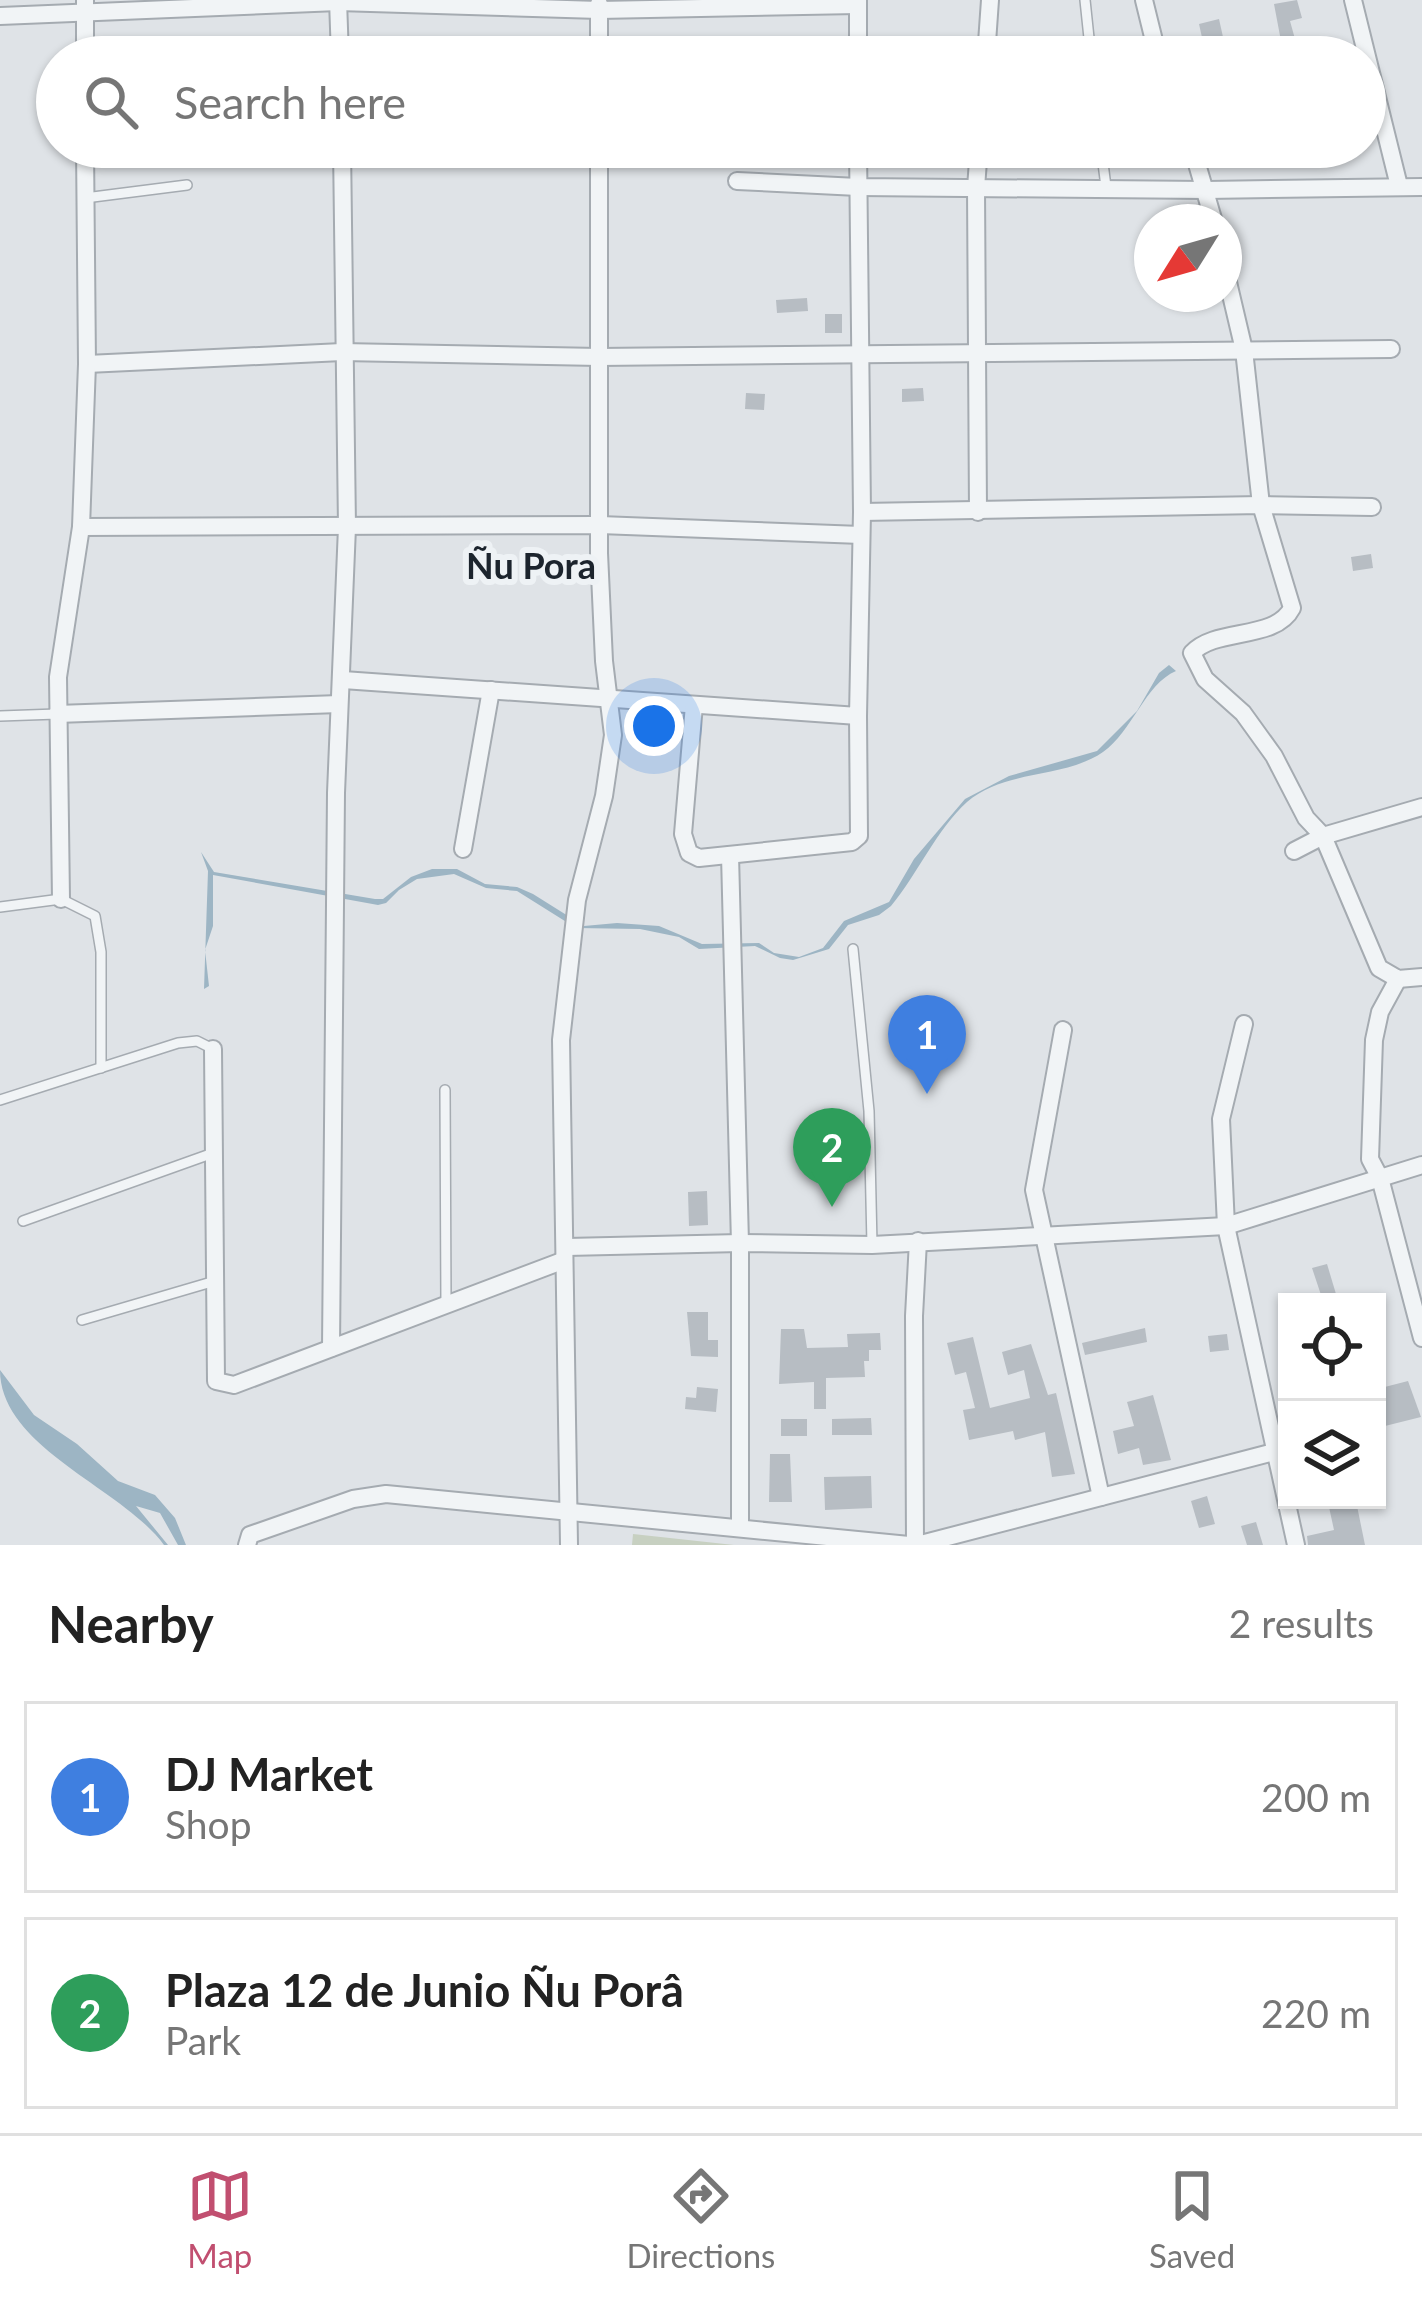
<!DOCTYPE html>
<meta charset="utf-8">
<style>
:root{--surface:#fff;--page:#f2f2f2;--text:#222;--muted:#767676;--line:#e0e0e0;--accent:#c14f70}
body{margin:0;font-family:Lato,sans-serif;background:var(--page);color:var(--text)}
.controls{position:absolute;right:36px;bottom:36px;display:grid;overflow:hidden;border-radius:0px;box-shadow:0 3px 9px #0004}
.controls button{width:108px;height:108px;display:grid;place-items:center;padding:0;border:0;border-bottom:3px solid var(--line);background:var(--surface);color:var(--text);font:60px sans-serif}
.compass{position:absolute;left:1134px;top:204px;width:108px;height:108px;border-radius:50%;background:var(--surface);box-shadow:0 3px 9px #0004;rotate:233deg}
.you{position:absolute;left:654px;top:726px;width:42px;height:42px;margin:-30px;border:9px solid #fff;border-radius:50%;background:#1a73e8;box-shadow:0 0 0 18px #1a73e833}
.badge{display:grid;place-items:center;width:78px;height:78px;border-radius:50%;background:var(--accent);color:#fff;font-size:39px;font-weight:700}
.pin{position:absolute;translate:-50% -99px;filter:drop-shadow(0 3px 6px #0008)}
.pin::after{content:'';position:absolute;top:63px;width:42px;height:36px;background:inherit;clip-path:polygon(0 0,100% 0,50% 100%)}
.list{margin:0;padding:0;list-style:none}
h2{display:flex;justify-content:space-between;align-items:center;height:156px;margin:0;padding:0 48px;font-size:51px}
h2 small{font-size:39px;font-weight:400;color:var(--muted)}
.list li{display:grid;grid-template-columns:78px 1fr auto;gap:36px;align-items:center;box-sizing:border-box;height:192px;margin:0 24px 24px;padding:0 24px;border:3px solid var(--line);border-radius:0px}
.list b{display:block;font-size:45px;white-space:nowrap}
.list p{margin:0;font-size:39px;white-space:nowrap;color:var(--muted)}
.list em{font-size:39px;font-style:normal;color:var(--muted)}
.icon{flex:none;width:66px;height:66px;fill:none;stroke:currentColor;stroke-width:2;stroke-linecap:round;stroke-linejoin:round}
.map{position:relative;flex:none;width:1422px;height:1545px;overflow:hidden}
.search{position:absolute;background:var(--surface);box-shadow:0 3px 9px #0004;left:36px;right:36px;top:36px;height:132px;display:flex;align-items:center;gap:30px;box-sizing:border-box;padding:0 42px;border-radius:66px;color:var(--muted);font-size:45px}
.sheet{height:588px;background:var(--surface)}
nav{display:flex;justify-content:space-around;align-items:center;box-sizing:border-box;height:168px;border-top:3px solid var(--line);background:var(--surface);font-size:33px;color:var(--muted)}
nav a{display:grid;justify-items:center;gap:6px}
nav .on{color:var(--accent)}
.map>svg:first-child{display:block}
</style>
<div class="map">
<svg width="1422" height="1545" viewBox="0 0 1422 1545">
<rect width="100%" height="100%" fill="#dfe3e7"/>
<polygon fill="#c7d0c1" points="633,1534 734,1545 632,1545"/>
<g fill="#9db5c4">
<path d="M 1169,665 L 1176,671 C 1145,684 1132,732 1103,752 C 1064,779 1005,769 967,802 C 937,829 917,875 891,906 L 879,915 L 848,925 L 829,949 L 793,960 L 780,958 L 755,946 L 699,949 L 679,937 L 640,929 L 576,928 L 517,891 L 486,888 L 454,874 L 417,879 L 399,890 L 386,903 L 378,905 L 213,875 L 213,926 L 205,950 L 209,986 L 204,989 L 208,871 L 201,852 L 214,872 L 375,899 L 383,899 L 411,877 L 432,869 L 457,869 L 485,884 L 517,887 L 533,894 L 584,926 L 617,923 L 659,926 L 702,944 L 759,943 L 774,953 L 799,957 L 823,948 L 844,921 L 889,902 L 914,859 L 965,799 L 1009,776 L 1097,751 L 1137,711 L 1159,673 Z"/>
<path d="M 0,1370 L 34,1415 L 77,1444 L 118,1481 L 155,1495 L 175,1518 L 186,1545 L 178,1545 L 160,1513 L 136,1506 L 168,1545 L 164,1545 C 123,1488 0,1448 0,1370 Z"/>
</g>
<g fill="#b7bdc3">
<polygon points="1297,0 1302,18 1290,21 1300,57 1284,57 1274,4"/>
<polygon points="1219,19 1223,37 1203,42 1199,24"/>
<polygon points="807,298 808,311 777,313 776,300"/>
<rect x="825" y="314" width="17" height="19"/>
<polygon points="923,388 924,401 902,402 902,389"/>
<polygon points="746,393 765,394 764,410 745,409"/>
<polygon points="1371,554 1373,568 1353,571 1351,557"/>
<polygon points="707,1191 708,1225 689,1226 688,1192"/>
<polygon points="1327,1264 1336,1294 1322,1298 1312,1268"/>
<polygon points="687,1312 708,1312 708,1340 718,1340 718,1357 691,1356"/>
<polygon points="1145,1328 1147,1342 1085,1355 1082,1343"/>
<polygon points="781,1329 804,1329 807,1348 848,1347 847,1334 880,1333 881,1350 869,1350 869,1361 864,1361 865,1377 826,1378 826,1409 814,1409 814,1382 779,1384"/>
<polygon points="1227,1334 1229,1350 1210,1352 1208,1336"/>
<polygon points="973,1337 990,1408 1030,1398 1024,1370 1008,1375 1002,1352 1031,1344 1048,1395 1056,1393 1075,1474 1052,1477 1045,1432 1015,1440 1013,1431 969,1440 963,1410 975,1408 966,1372 955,1375 947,1343"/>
<polygon points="1408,1381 1421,1417 1385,1426 1377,1389"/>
<polygon points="697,1387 718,1389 716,1412 685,1409 686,1397 696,1398"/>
<polygon points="1153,1395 1171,1460 1143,1465 1139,1448 1118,1454 1113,1431 1134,1426 1127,1402"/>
<polygon points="871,1418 872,1435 832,1435 832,1419"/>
<rect x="781" y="1419" width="26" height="17"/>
<polygon points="770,1454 790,1454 792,1502 769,1502"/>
<polygon points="871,1476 872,1508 825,1510 824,1477"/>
<polygon points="1207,1496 1215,1524 1199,1528 1191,1501"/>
<polygon points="1356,1501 1365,1545 1308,1545 1307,1536 1334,1530 1329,1507"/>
<polygon points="1256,1522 1263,1545 1247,1545 1241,1526"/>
</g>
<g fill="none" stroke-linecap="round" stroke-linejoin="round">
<g stroke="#a5abb1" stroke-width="12">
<g id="service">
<polyline points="1085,0 1091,57"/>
<polyline points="1101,147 1106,187"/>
<polyline points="85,198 187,185"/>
<polyline points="0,716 57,714"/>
<polyline points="0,907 61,899 95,916 101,952 101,1068"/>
<polyline points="853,949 869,1111 872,1245"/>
<polyline points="445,1090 446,1306"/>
<polyline points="0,1100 178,1043 197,1041 213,1049"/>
<polyline points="23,1221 216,1152"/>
<polyline points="82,1320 215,1281"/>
</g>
</g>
<g stroke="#a5abb1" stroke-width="20">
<g id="minor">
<polyline points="338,0 340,57"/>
<polyline points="1144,0 1158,57"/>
<polyline points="1353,0 1399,186"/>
<polyline points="599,4 599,57"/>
<polyline points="0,16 338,2 599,10 858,5"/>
<polyline points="85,57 85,0"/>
<polyline points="858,57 858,0"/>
<polyline points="986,57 990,0"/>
<polyline points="1192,147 1214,222"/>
<polyline points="737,181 858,187 1206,190 1422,187"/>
<path d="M 1224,265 L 1244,350 L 1261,505 L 1292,608 C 1275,641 1216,627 1192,653 L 1205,679 L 1243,713 L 1274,756 L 1306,818 L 1323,836 L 1379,968 L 1398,979 L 1422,977"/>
<polyline points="87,364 342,352 599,357 1391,349"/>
<polyline points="862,512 1261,505 1372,507"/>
<polyline points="978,512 976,188 979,147"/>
<polyline points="81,527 600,525 861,535"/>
<polyline points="343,680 858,716 862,512 858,147"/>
<polyline points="694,705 683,834 689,853 699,858 852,842 859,836 858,716"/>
<polyline points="57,714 339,704"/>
<polyline points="463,849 491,690"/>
<polyline points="1294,851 1323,836 1422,807"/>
<polyline points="730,855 740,1243 740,1527"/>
<polyline points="61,899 58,677 81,527 87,364 85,147"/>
<polyline points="1398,979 1380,1012 1374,1040 1370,1159 1380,1178 1422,1338"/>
<polyline points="1244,1024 1221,1119 1226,1226 1296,1545"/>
<polyline points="1063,1030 1034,1190 1101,1497"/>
<polyline points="213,1049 216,1381 234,1385 562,1261"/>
<polyline points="567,1247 740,1243 872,1245 1226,1226 1422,1165"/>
<polyline points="331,1348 336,793 347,527 342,147"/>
<polyline points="247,1545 250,1535 353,1499 386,1494 909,1545"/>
<polyline points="569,1545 561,1040 577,900 604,796 613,735 604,661 599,553 599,147"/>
<polyline points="915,1545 914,1316 918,1241"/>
<polyline points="917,1545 1274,1452"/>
</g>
</g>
<use href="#service" stroke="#f1f4f6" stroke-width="9"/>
<use href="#minor" stroke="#f1f4f6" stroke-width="16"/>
</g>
<g text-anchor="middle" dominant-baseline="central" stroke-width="12" stroke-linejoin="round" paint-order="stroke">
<g font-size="36" font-weight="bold" fill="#1c242d" stroke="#eef2f5">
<text x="531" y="565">Ñu Pora</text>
</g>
</g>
</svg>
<div class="controls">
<button><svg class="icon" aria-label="locate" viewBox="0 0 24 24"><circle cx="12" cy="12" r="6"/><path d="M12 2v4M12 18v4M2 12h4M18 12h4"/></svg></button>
<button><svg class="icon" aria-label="layers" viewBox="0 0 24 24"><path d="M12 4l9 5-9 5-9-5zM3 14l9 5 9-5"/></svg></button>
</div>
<svg class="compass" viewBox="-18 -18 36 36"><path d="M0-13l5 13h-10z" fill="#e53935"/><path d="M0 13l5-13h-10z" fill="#767676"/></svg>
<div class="you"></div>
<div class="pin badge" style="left:927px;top:1094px;background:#3f7fe0">1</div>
<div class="pin badge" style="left:832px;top:1207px;background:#2e9e5b">2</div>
<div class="search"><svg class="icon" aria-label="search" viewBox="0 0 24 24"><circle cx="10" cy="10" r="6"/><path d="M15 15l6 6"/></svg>Search here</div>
</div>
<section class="sheet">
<h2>Nearby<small>2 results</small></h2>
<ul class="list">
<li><span class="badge" style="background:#3f7fe0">1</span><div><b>DJ Market</b><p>Shop</p></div><em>200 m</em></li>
<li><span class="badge" style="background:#2e9e5b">2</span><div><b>Plaza 12 de Junio Ñu Porâ</b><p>Park</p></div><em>220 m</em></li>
</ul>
</section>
<nav>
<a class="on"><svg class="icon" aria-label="map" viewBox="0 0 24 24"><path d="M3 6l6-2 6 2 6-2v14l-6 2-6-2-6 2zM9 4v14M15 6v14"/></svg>Map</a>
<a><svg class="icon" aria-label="directions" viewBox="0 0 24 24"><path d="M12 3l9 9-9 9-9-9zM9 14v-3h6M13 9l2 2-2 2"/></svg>Directions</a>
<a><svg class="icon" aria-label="saved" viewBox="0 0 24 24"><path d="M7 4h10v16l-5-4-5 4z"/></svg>Saved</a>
</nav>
